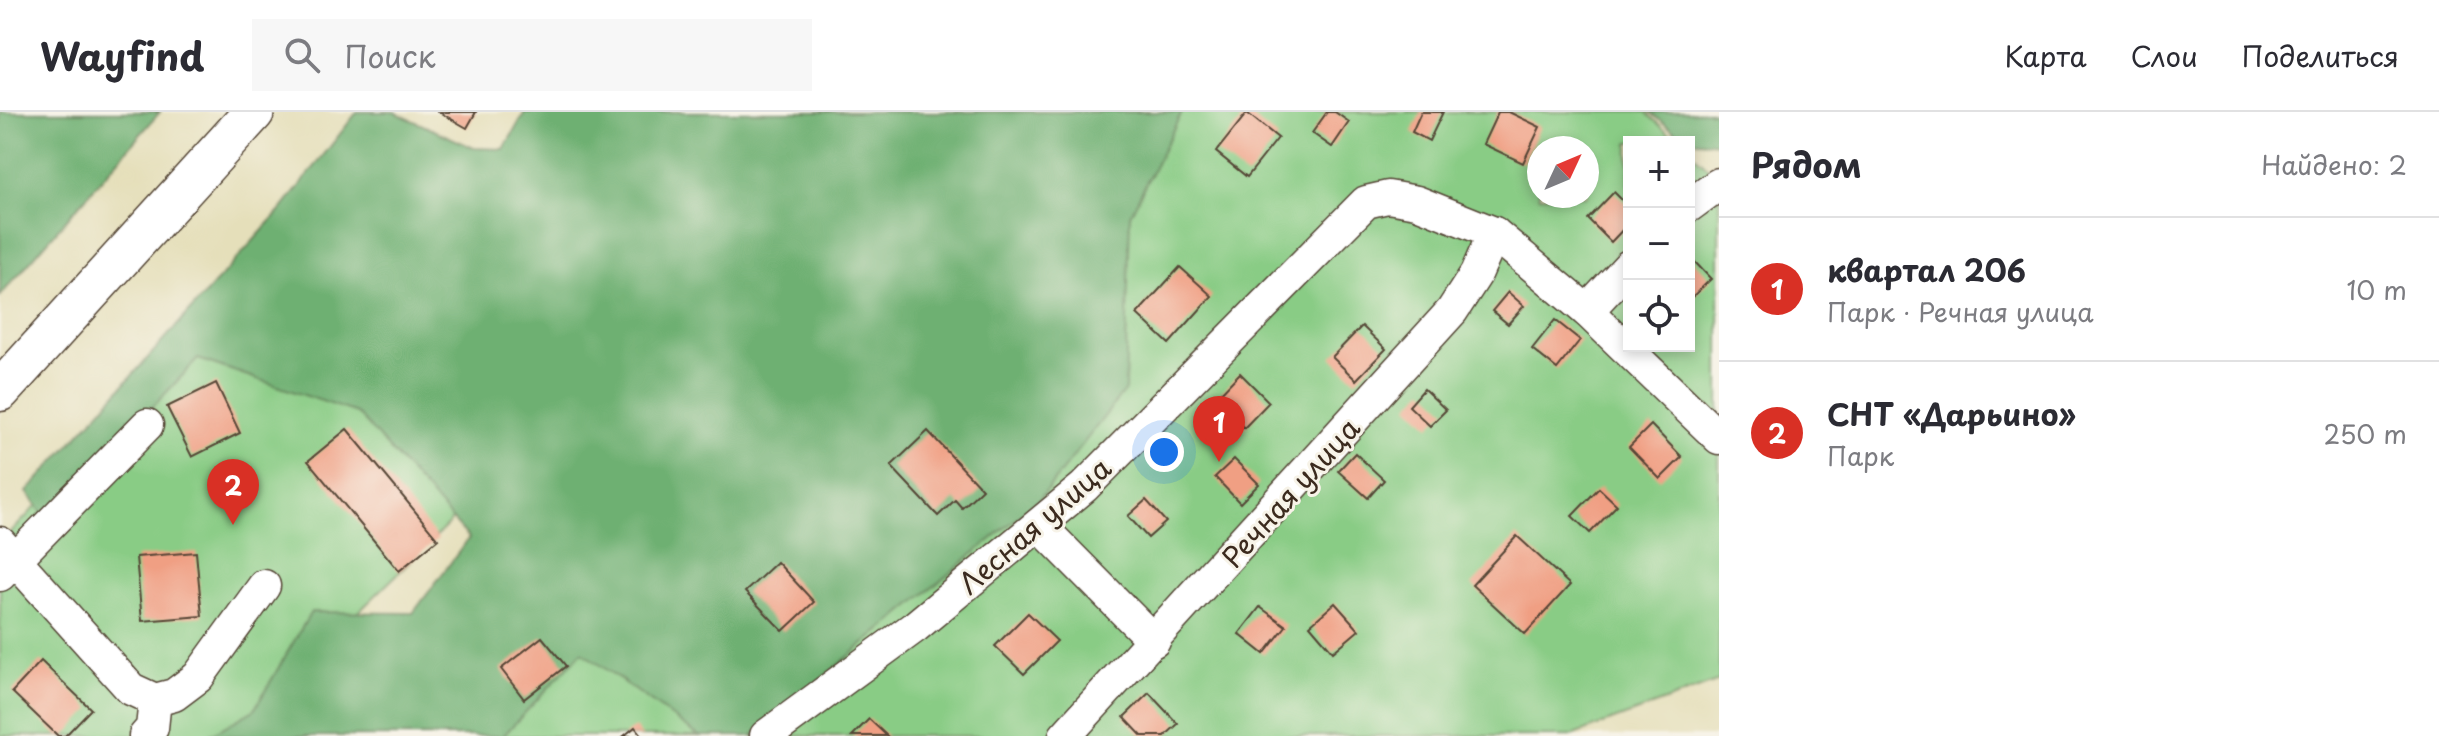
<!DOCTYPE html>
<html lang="ru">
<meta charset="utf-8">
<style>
:root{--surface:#fff;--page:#f7f7f7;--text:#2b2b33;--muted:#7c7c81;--line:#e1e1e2;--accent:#d93025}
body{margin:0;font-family:"Playpen Sans",sans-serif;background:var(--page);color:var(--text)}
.controls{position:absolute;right:24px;top:24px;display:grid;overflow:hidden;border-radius:0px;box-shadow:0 4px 12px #0003}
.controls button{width:72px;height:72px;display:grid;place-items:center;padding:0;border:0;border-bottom:2px solid var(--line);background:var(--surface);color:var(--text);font:40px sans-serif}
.compass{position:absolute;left:1527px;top:24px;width:72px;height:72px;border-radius:50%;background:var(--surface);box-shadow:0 4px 12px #0003;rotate:46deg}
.you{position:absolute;left:1164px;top:340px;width:28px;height:28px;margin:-20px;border:6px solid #fff;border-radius:50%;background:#1a73e8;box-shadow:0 0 0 12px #1a73e833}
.badge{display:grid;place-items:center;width:52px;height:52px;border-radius:50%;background:var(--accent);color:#fff;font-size:26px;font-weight:700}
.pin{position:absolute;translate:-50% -66px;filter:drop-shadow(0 2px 4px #0008)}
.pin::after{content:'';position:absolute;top:42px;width:28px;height:24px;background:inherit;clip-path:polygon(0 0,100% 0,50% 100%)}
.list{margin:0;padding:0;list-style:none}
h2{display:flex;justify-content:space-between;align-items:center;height:104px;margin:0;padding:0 32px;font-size:34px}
h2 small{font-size:26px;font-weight:400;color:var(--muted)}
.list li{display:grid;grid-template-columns:52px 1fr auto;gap:24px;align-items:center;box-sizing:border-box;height:144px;padding:0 32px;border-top:2px solid var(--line)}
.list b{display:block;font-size:30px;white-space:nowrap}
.list p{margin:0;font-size:26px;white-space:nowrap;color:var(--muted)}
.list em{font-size:26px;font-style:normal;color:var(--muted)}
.icon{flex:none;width:44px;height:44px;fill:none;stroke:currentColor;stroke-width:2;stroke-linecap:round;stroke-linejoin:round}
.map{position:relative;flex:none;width:1719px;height:624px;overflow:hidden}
header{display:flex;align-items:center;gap:48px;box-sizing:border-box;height:112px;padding:0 40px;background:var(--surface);border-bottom:2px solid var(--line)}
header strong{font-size:38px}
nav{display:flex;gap:44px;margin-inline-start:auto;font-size:28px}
.search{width:560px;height:72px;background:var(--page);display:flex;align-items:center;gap:20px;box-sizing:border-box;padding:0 28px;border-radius:0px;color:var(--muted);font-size:30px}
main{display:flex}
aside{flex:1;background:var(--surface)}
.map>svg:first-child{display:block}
</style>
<header>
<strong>Wayfind</strong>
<div class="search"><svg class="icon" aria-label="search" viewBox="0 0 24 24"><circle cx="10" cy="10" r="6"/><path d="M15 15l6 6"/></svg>Поиск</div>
<nav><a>Карта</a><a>Слои</a><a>Поделиться</a></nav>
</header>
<main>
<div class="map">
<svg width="1719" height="624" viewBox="0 0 1719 624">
<rect width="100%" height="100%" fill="#f7f3e8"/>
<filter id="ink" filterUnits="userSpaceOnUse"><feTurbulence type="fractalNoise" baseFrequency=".0125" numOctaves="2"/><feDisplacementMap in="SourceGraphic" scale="16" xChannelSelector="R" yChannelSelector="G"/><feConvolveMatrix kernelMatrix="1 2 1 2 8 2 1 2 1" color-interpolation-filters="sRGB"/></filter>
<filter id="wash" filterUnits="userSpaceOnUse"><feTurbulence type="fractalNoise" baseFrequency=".006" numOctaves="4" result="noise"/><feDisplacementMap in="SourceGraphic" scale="32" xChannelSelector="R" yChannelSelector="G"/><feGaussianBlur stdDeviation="1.8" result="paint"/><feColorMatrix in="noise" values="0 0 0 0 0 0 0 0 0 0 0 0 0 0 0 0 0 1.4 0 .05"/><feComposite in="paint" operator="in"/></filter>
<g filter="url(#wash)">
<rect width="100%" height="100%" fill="#e5dfba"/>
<g fill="#89cc85" stroke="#627b52" stroke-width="2" fill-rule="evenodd">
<path d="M 1138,0 L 1645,0 L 1679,30 L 1629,30 L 1629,234 L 1689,234 L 1689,39 L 1719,65 L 1719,569 L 1571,624 L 463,624 ZM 1539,36 L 1587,36 L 1587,84 L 1539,84 Z"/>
<polygon points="244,176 467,394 232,624 0,624 0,432"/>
</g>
<g fill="#6eb072" stroke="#546d48" stroke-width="2">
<polygon points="0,0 160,0 0,184"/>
<polygon points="357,0 394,0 474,36 504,37 525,0 1182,0 1130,103 1125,278 1040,387 752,624 699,624 582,540 503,624 208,624 254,598 311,500 413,501 469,426 357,301 198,247 47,407 27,380 281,98"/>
<polygon points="1649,0 1719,0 1719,31 1686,28"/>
</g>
<g id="blocks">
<g fill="#f09f83">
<polygon points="439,0 476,0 467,16"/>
<polygon points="1327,0 1335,0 1349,10 1332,35 1312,21"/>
<polygon points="1421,0 1443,0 1429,29 1412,20"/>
<polygon points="1498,0 1509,0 1540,15 1523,51 1483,32"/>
<polygon points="1247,1 1278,26 1247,65 1216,40"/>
<polygon points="1614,80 1629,95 1629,111 1611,130 1588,107"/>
<polygon points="1692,147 1711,167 1689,188 1689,149"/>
<polygon points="1180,155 1212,184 1169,232 1137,202"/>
<polygon points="1508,180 1524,194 1508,212 1492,199"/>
<polygon points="1555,208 1580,228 1557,257 1532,237"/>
<polygon points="1362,214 1386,237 1356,268 1332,245"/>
<polygon points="1240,261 1269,290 1244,316 1215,287"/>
<polygon points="216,271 240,321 192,345 167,295"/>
<polygon points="1424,277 1446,298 1430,314 1409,294"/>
<polygon points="1651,313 1682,345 1660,367 1629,335"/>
<polygon points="347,317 438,427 399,459 308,349"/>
<polygon points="928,319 982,377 962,396 955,388 938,404 891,354"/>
<polygon points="1355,341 1384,368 1368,386 1338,359"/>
<polygon points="1234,347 1259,372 1240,391 1215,365"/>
<polygon points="1599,376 1617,393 1590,421 1572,404"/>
<polygon points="1146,388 1166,410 1148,426 1128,404"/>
<polygon points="1517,424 1570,473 1525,522 1472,473"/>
<polygon points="196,440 202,504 142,509 136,445"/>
<polygon points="777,450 814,490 783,519 745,480"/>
<polygon points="1335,491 1359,518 1333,540 1310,513"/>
<polygon points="1260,495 1286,514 1264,542 1239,522"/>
<polygon points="1028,501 1057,529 1024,562 995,534"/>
<polygon points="542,525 566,554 524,587 501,557"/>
<polygon points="41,549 91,597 65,624 58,624 12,580"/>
<polygon points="1149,581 1178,612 1165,624 1142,624 1124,605"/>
<polygon points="869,607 887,624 852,624"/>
<polygon points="635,615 642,624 624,624"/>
</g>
</g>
</g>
<g filter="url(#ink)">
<use href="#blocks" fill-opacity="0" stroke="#544535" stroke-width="2"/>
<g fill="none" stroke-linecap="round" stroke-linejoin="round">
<g stroke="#544535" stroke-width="35">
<g id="minor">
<polyline points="1689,94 1719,72"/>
<polyline points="1587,199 1629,154"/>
<polyline points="1039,413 1154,529"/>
<polyline points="0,431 131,577 155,588 174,583 198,565 264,474"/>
<polyline points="0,463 147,313"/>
<polyline points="145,624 152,616 155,588"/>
<polyline points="766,624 916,514 1084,375 1366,90 1388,85 1417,90 1494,121 1587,199 1719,326"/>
<polyline points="1065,624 1452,199 1476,162 1494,121"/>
</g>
</g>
<g stroke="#544535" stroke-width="43">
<polyline id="major" points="0,279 254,0"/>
</g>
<use href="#minor" stroke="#fff" stroke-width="32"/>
<use href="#major" stroke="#fff" stroke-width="40"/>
</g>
</g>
<g text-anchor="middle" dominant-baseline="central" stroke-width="6" stroke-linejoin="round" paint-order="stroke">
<g font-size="28" fill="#3b2a1e" stroke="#f7f3e8">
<text transform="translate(1290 380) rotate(-48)">Речная улица</text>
<text transform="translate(1034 413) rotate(-41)">Лесная улица</text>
</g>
</g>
</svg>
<div class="controls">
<button>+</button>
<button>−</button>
<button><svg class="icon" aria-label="locate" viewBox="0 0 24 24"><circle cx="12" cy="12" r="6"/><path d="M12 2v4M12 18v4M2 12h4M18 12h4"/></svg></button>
</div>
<svg class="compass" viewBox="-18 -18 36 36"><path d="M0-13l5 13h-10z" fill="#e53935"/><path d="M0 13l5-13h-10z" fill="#7c7c81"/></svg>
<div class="you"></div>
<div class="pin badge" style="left:1219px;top:350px">1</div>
<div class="pin badge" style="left:233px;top:413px">2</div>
</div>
<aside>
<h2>Рядом<small>Найдено: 2</small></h2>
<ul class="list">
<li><span class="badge">1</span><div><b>квартал 206</b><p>Парк · Речная улица</p></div><em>10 m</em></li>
<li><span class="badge">2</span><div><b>СНТ «Дарьино»</b><p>Парк</p></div><em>250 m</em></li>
</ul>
</aside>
</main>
